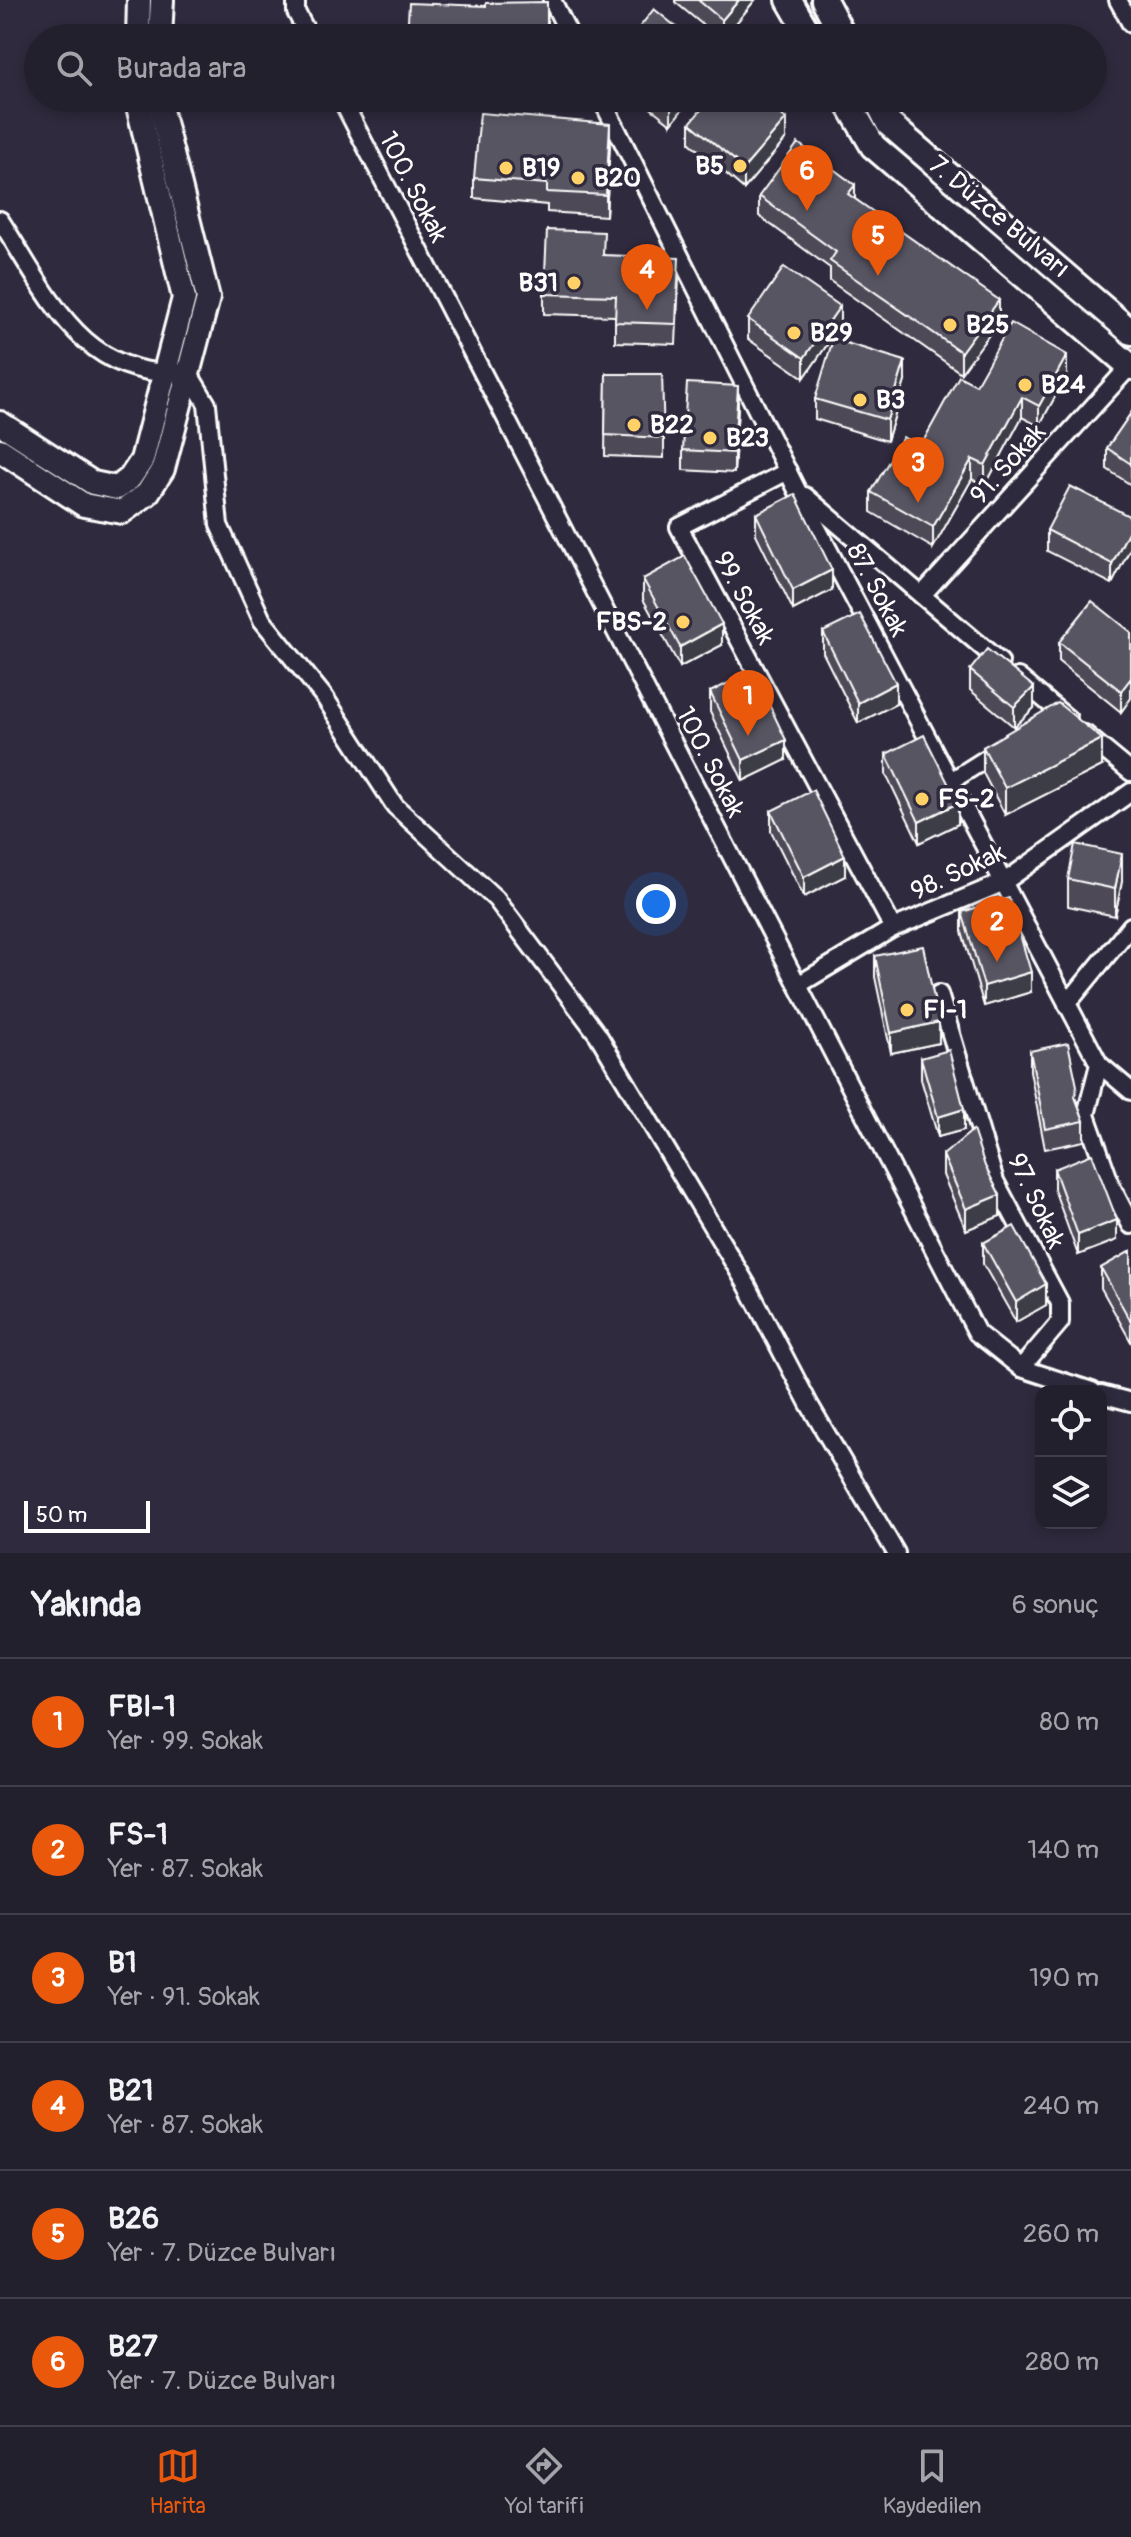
<!DOCTYPE html>
<html lang="tr">
<meta charset="utf-8">
<style>
:root{--surface:#23202e;--page:#2b2836;--text:#f1f3f6;--muted:#a3a3aa;--line:#403e4a;--accent:#ea580c}
body{margin:0;font-family:Pangolin,sans-serif;background:var(--page);color:var(--text)}
.controls{position:absolute;right:24px;bottom:24px;display:grid;overflow:hidden;border-radius:16px;box-shadow:0 4px 12px #0003}
.controls button{width:72px;height:72px;display:grid;place-items:center;padding:0;border:0;border-bottom:2px solid var(--line);background:var(--surface);color:var(--text);font:40px sans-serif}
.scale{position:absolute;left:24px;bottom:20px;width:126px;box-sizing:border-box;padding-left:8px;border:4px solid #fff;border-top:0;font-size:22px;line-height:28px;white-space:nowrap;color:#fff;-webkit-text-stroke:6px #2f2a3d;paint-order:stroke}
.you{position:absolute;left:656px;top:904px;width:28px;height:28px;margin:-20px;border:6px solid #fff;border-radius:50%;background:#1a73e8;box-shadow:0 0 0 12px #1a73e833}
.badge{display:grid;place-items:center;width:52px;height:52px;border-radius:50%;background:var(--accent);color:#fff;font-size:26px;font-weight:700}
.pin{position:absolute;translate:-50% -66px;filter:drop-shadow(0 2px 4px #0008)}
.pin::after{content:'';position:absolute;top:42px;width:28px;height:24px;background:inherit;clip-path:polygon(0 0,100% 0,50% 100%)}
.list{margin:0;padding:0;list-style:none}
h2{display:flex;justify-content:space-between;align-items:center;height:104px;margin:0;padding:0 32px;font-size:34px}
h2 small{font-size:26px;font-weight:400;color:var(--muted)}
.list li{display:grid;grid-template-columns:52px 1fr auto;gap:24px;align-items:center;box-sizing:border-box;height:128px;padding:0 32px;border-top:2px solid var(--line)}
.list b{display:block;font-size:30px;white-space:nowrap}
.list p{margin:0;font-size:26px;white-space:nowrap;color:var(--muted)}
.list em{font-size:26px;font-style:normal;color:var(--muted)}
.icon{flex:none;width:44px;height:44px;fill:none;stroke:currentColor;stroke-width:2;stroke-linecap:round;stroke-linejoin:round}
.map{position:relative;flex:none;width:1131px;height:1553px;overflow:hidden}
.search{position:absolute;background:var(--surface);box-shadow:0 4px 12px #0003;left:24px;right:24px;top:24px;height:88px;display:flex;align-items:center;gap:20px;box-sizing:border-box;padding:0 28px;border-radius:44px;color:var(--muted);font-size:30px}
.sheet{height:872px;background:var(--surface)}
nav{display:flex;justify-content:space-around;align-items:center;box-sizing:border-box;height:112px;border-top:2px solid var(--line);background:var(--surface);font-size:22px;color:var(--muted)}
nav a{display:grid;justify-items:center;gap:4px}
nav .on{color:var(--accent)}
.map>svg:first-child{display:block}
</style>
<div class="map">
<svg width="1131" height="1553" viewBox="0 0 1131 1553">
<rect width="100%" height="100%" fill="#2f2a3d"/>
<filter id="ink" filterUnits="userSpaceOnUse"><feTurbulence type="fractalNoise" baseFrequency=".0125" numOctaves="2"/><feDisplacementMap in="SourceGraphic" scale="16" xChannelSelector="R" yChannelSelector="G"/><feConvolveMatrix kernelMatrix="1 2 1 2 8 2 1 2 1" color-interpolation-filters="sRGB"/></filter>
<g filter="url(#ink)">
<g fill="none" stroke-linecap="round" stroke-linejoin="round">
<g stroke="#fff" stroke-width="22">
<g id="street">
<polyline points="296,0 296,12 310,38"/>
<polyline points="552,0 571,38"/>
<polyline points="1118,0 1131,24"/>
<polyline points="341,98 977,1333 1021,1368 1092,1391"/>
<polyline points="601,98 797,490 1099,1064 1131,1091"/>
<path d="M 0,220 C 48,294 83,383 188,372 L 207,404 L 219,525 L 262,620 L 325,698 L 395,806 L 496,899 L 598,1035 L 747,1285 L 809,1404 L 896,1553"/>
<polyline points="788,471 679,527 893,928"/>
<polyline points="805,496 1000,662"/>
<polyline points="922,595 1130,366"/>
<polyline points="1018,677 1068,719"/>
<polyline points="1085,734 1131,772"/>
<polyline points="951,781 1000,750"/>
<polyline points="798,985 893,928 1004,882 1131,792"/>
<polyline points="939,994 995,1181 1060,1303 1060,1322 1021,1368"/>
<polyline points="1067,1004 1131,926"/>
<polyline points="1099,1064 1086,1115 1112,1188 1131,1225"/>
<polyline points="1101,1394 1131,1402"/>
</g>
</g>
<g stroke="#fff" stroke-width="28">
<g id="secondary">
<polyline points="138,38 139,0"/>
<polyline points="160,38 162,0"/>
<polyline points="0,423 93,483 117,488 130,478 142,460 184,298 136,98"/>
<polyline points="0,450 84,505 122,512 147,494 163,469 208,298 158,98"/>
</g>
</g>
<g stroke="#fff" stroke-width="30">
<g id="primary">
<polyline points="789,0 811,38"/>
<polyline points="824,0 844,38"/>
<polyline points="845,98 873,146 1131,367"/>
<polyline points="876,98 889,124 1131,332"/>
</g>
</g>
<use href="#street" stroke="#2f2a3d" stroke-width="16"/>
<use href="#secondary" stroke="#2f2a3d" stroke-width="22"/>
<use href="#primary" stroke="#2f2a3d" stroke-width="24"/>
</g>
<g fill="#4d4956" stroke="#fff" stroke-width="2">
<polygon points="675,0 755,0 724,38 719,38 675,2"/>
<polygon points="638,98 691,98 671,124"/>
<polygon points="690,123 786,139 744,189 690,143"/>
<polygon points="610,144 606,216 547,212 547,205 474,198 474,178"/>
<polygon points="759,196 855,199 999,321 961,373 830,281 830,268 759,216"/>
<polygon points="604,255 679,278 676,344 615,342 615,316 544,314 544,294"/>
<polygon points="748,319 840,326 804,378 748,339"/>
<polygon points="606,374 664,438 664,458 605,456"/>
<polygon points="1067,375 1039,426 1022,417 985,486 972,479 933,548 871,512 871,492 920,447 976,385"/>
<polygon points="905,381 887,441 815,419 815,399"/>
<polygon points="738,407 734,473 683,470 683,450"/>
<polygon points="1131,413 1131,485 1107,469 1107,448"/>
<polygon points="756,514 832,590 793,610 756,534"/>
<polygon points="1131,517 1131,547 1112,584 1047,551 1047,530"/>
<polygon points="643,579 722,645 680,667 643,599"/>
<polygon points="823,632 896,704 858,723 823,653"/>
<polygon points="1131,632 1131,698 1121,712 1059,662 1059,642"/>
<polygon points="970,670 1034,708 1014,727 970,690"/>
<polygon points="710,692 786,760 743,781 710,712"/>
<polygon points="983,747 1102,766 1005,815 983,773"/>
<polygon points="886,754 958,824 919,843 886,774"/>
<polygon points="771,811 845,876 804,897 771,831"/>
<polygon points="1068,879 1122,881 1115,916 1068,906"/>
<polygon points="962,912 1031,992 984,1006 962,932"/>
<polygon points="875,956 939,1043 891,1053 875,977"/>
<polygon points="1030,1051 1077,1101 1084,1121 1084,1141 1045,1149 1030,1071"/>
<polygon points="921,1058 964,1130 938,1137 921,1079"/>
<polygon points="943,1155 1000,1216 966,1230 943,1175"/>
<polygon points="1054,1169 1117,1240 1078,1255 1054,1189"/>
<polygon points="983,1243 1046,1305 1016,1322 983,1264"/>
<polygon points="1131,1251 1131,1342 1101,1288 1101,1268"/>
</g>
<g fill="#3e3c46" stroke="#fff" stroke-width="2">
<polygon points="739,0 755,0 724,38 722,38 722,20"/>
<polygon points="675,98 691,98 671,124 671,103"/>
<polygon points="786,119 786,139 744,189 744,168"/>
<polygon points="610,124 610,144 606,216 606,195"/>
<polygon points="855,185 855,205 848,194"/>
<polygon points="999,300 999,321 961,373 961,352"/>
<polygon points="840,306 840,326 804,378 804,358"/>
<polygon points="1067,355 1067,375 1039,426 1039,406"/>
<polygon points="905,361 905,381 887,441 887,420"/>
<polygon points="738,386 738,407 734,473 734,453"/>
<polygon points="1022,397 1022,417 985,486 985,465"/>
<polygon points="972,459 972,479 933,548 933,527"/>
<polygon points="1131,526 1131,547 1112,584 1112,564"/>
<polygon points="832,570 832,590 793,610 793,590"/>
<polygon points="722,624 722,645 680,667 680,647"/>
<polygon points="1131,678 1131,698 1121,712 1121,691"/>
<polygon points="896,683 896,704 858,723 858,703"/>
<polygon points="1034,687 1034,708 1014,727 1014,707"/>
<polygon points="1102,739 1102,766 1005,815 1005,788"/>
<polygon points="786,740 786,760 743,781 743,760"/>
<polygon points="958,803 958,824 919,843 919,822"/>
<polygon points="1122,854 1122,881 1115,916 1115,889"/>
<polygon points="845,856 845,876 804,897 804,877"/>
<polygon points="1031,972 1031,992 984,1006 984,986"/>
<polygon points="939,1022 939,1043 891,1053 891,1033"/>
<polygon points="964,1109 964,1130 938,1137 938,1117"/>
<polygon points="1000,1195 1000,1216 966,1230 966,1209"/>
<polygon points="1117,1220 1117,1240 1078,1255 1078,1235"/>
<polygon points="1046,1284 1046,1305 1016,1322 1016,1302"/>
</g>
<g fill="#595564" stroke="#fff" stroke-width="2">
<polygon points="698,0 739,0 722,20"/>
<polygon points="547,2 547,38 407,38 409,3 486,6 486,3"/>
<polygon points="654,9 690,38 631,38"/>
<polygon points="664,98 675,98 671,103"/>
<polygon points="711,98 762,98 786,119 744,168 690,123"/>
<polygon points="480,113 610,124 606,195 547,192 547,184 474,178"/>
<polygon points="798,143 855,185 848,194 999,300 961,352 830,261 836,252 759,196"/>
<polygon points="547,230 604,232 603,255 679,258 676,324 615,322 616,296 544,294"/>
<polygon points="784,267 840,306 804,358 748,319"/>
<polygon points="1011,323 1067,355 1039,406 1022,397 985,465 972,459 933,527 871,492 903,437 920,447 959,376 976,385"/>
<polygon points="833,339 905,361 887,420 815,399"/>
<polygon points="606,374 662,374 664,438 605,435"/>
<polygon points="687,383 738,386 734,453 683,450"/>
<polygon points="1131,413 1131,464 1107,448"/>
<polygon points="1070,486 1131,517 1131,526 1112,564 1047,530"/>
<polygon points="795,494 832,570 793,590 756,514"/>
<polygon points="685,556 722,624 680,647 643,579"/>
<polygon points="1092,601 1131,632 1131,678 1121,691 1059,642"/>
<polygon points="860,614 896,683 858,703 823,632"/>
<polygon points="987,649 1034,687 1014,707 970,670"/>
<polygon points="753,671 786,740 743,760 710,692"/>
<polygon points="1058,703 1102,739 1005,788 983,747"/>
<polygon points="924,735 958,803 919,822 886,754"/>
<polygon points="813,790 845,856 804,877 771,811"/>
<polygon points="1075,844 1122,854 1115,889 1068,879"/>
<polygon points="1009,898 1031,972 984,986 962,912"/>
<polygon points="923,946 939,1022 891,1033 875,956"/>
<polygon points="1068,1043 1077,1086 1075,1097 1084,1121 1045,1129 1030,1051"/>
<polygon points="949,1050 964,1109 938,1117 921,1058"/>
<polygon points="973,1130 985,1166 1000,1195 966,1209 943,1155"/>
<polygon points="1092,1154 1117,1220 1078,1235 1054,1169"/>
<polygon points="1014,1226 1046,1284 1016,1302 983,1243"/>
<polygon points="1131,1251 1131,1322 1101,1268"/>
</g>
</g>
<g fill="#ffd166" stroke="#2f2a3d" stroke-width="3">
<circle cx="740" cy="166" r="8"/>
<circle cx="506" cy="168" r="8"/>
<circle cx="578" cy="178" r="8"/>
<circle cx="574" cy="283" r="8"/>
<circle cx="950" cy="325" r="8"/>
<circle cx="794" cy="333" r="8"/>
<circle cx="1025" cy="385" r="8"/>
<circle cx="860" cy="400" r="8"/>
<circle cx="634" cy="425" r="8"/>
<circle cx="710" cy="438" r="8"/>
<circle cx="683" cy="622" r="8"/>
<circle cx="922" cy="799" r="8"/>
<circle cx="907" cy="1010" r="8"/>
</g>
<g text-anchor="middle" dominant-baseline="central" stroke-width="7" stroke-linejoin="round" paint-order="stroke">
<g font-size="26" font-weight="bold" fill="#fff" stroke="#2f2a3d" text-anchor="start">
<text x="724" y="166" text-anchor="end">B5</text>
<text x="522" y="168">B19</text>
<text x="594" y="178">B20</text>
<text x="558" y="283" text-anchor="end">B31</text>
<text x="966" y="325">B25</text>
<text x="810" y="333">B29</text>
<text x="1041" y="385">B24</text>
<text x="876" y="400">B3</text>
<text x="650" y="425">B22</text>
<text x="726" y="438">B23</text>
<text x="667" y="622" text-anchor="end">FBS-2</text>
<text x="938" y="799">FS-2</text>
<text x="923" y="1010">FI-1</text>
</g>
<g font-size="26" fill="#fff" stroke="#2f2a3d">
<text transform="translate(413 187) rotate(63)">100. Sokak</text>
<text transform="translate(999 217) rotate(40)">7. Düzce Bulvarı</text>
<text transform="translate(1008 464) rotate(-48)">91. Sokak</text>
<text transform="translate(877 590) rotate(62)">87. Sokak</text>
<text transform="translate(744 598) rotate(62)">99. Sokak</text>
<text transform="translate(710 762) rotate(63)">100. Sokak</text>
<text transform="translate(958 872) rotate(-25)">98. Sokak</text>
<text transform="translate(1036 1201) rotate(65)">97. Sokak</text>
</g>
</g>
</svg>
<div class="controls">
<button><svg class="icon" aria-label="locate" viewBox="0 0 24 24"><circle cx="12" cy="12" r="6"/><path d="M12 2v4M12 18v4M2 12h4M18 12h4"/></svg></button>
<button><svg class="icon" aria-label="layers" viewBox="0 0 24 24"><path d="M12 4l9 5-9 5-9-5zM3 14l9 5 9-5"/></svg></button>
</div>
<div class="scale">50 m</div>
<div class="you"></div>
<div class="pin badge" style="left:748px;top:736px">1</div>
<div class="pin badge" style="left:997px;top:962px">2</div>
<div class="pin badge" style="left:918px;top:503px">3</div>
<div class="pin badge" style="left:647px;top:310px">4</div>
<div class="pin badge" style="left:878px;top:276px">5</div>
<div class="pin badge" style="left:807px;top:211px">6</div>
<div class="search"><svg class="icon" aria-label="search" viewBox="0 0 24 24"><circle cx="10" cy="10" r="6"/><path d="M15 15l6 6"/></svg>Burada ara</div>
</div>
<section class="sheet">
<h2>Yakında<small>6 sonuç</small></h2>
<ul class="list">
<li><span class="badge">1</span><div><b>FBI-1</b><p>Yer · 99. Sokak</p></div><em>80 m</em></li>
<li><span class="badge">2</span><div><b>FS-1</b><p>Yer · 87. Sokak</p></div><em>140 m</em></li>
<li><span class="badge">3</span><div><b>B1</b><p>Yer · 91. Sokak</p></div><em>190 m</em></li>
<li><span class="badge">4</span><div><b>B21</b><p>Yer · 87. Sokak</p></div><em>240 m</em></li>
<li><span class="badge">5</span><div><b>B26</b><p>Yer · 7. Düzce Bulvarı</p></div><em>260 m</em></li>
<li><span class="badge">6</span><div><b>B27</b><p>Yer · 7. Düzce Bulvarı</p></div><em>280 m</em></li>
</ul>
</section>
<nav>
<a class="on"><svg class="icon" aria-label="map" viewBox="0 0 24 24"><path d="M3 6l6-2 6 2 6-2v14l-6 2-6-2-6 2zM9 4v14M15 6v14"/></svg>Harita</a>
<a><svg class="icon" aria-label="directions" viewBox="0 0 24 24"><path d="M12 3l9 9-9 9-9-9zM9 14v-3h6M13 9l2 2-2 2"/></svg>Yol tarifi</a>
<a><svg class="icon" aria-label="saved" viewBox="0 0 24 24"><path d="M7 4h10v16l-5-4-5 4z"/></svg>Kaydedilen</a>
</nav>
